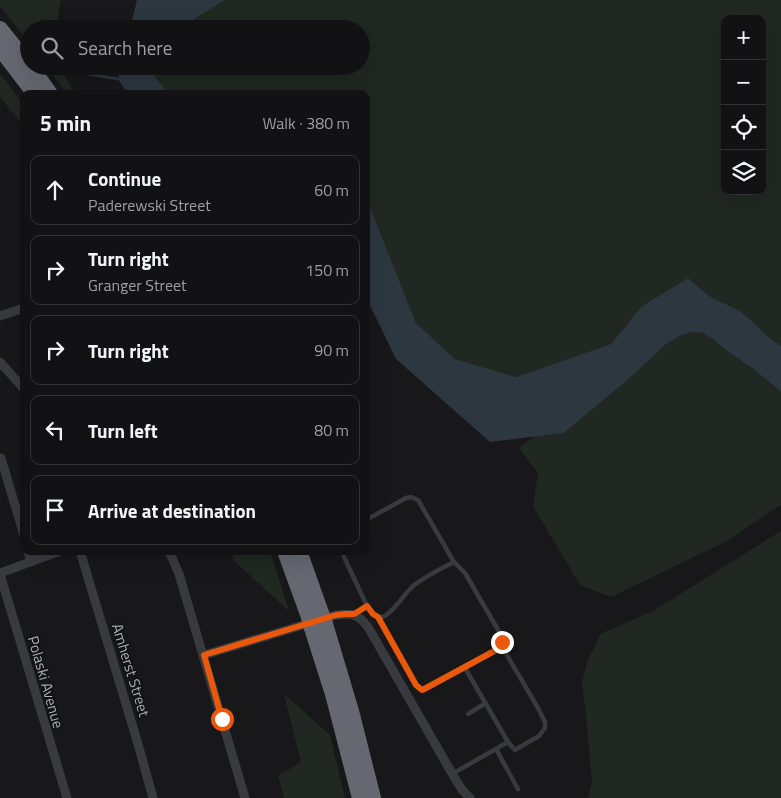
<!DOCTYPE html>
<meta charset="utf-8">
<style>
:root{--surface:#121214;--page:#1b1b1d;--text:#f1f3f6;--muted:#9c9ea0;--line:#313234}
body{margin:0;font-family:"Titillium Web",sans-serif;background:var(--page);color:var(--text)}
.controls{position:absolute;right:15px;top:15px;display:grid;overflow:hidden;border-radius:10px;box-shadow:0 5px 20px #0002}
.controls button{width:45px;height:45px;display:grid;place-items:center;padding:0;border:0;border-bottom:1px solid var(--line);background:var(--surface);color:var(--text);font:25px sans-serif}
.stop{position:absolute;width:15px;height:15px;margin:-11px;border:4px solid #ea580c;border-radius:50%;background:#fff}
.stop.end{background:#ea580c;border-color:#fff;box-shadow:0 1px 5px #0008}
.list{margin:0;padding:0;list-style:none}
h2{display:flex;justify-content:space-between;align-items:center;height:65px;margin:0;padding:0 20px;font-size:21px}
h2 small{font-size:16px;font-weight:400;color:var(--muted)}
.list li{display:grid;grid-template-columns:32px 1fr auto;gap:15px;align-items:center;box-sizing:border-box;height:70px;margin:0 10px 10px;padding:0 10px;border:1px solid var(--line);border-radius:10px}
.list b{display:block;font-size:19px;white-space:nowrap}
.list p{margin:0;font-size:16px;white-space:nowrap;color:var(--muted)}
.list em{font-size:16px;font-style:normal;color:var(--muted)}
.icon{flex:none;width:28px;height:28px;fill:none;stroke:currentColor;stroke-width:2;stroke-linecap:round;stroke-linejoin:round}
.map{position:relative;flex:none;width:781px;height:798px;overflow:hidden}
.search{position:absolute;background:var(--surface);box-shadow:0 5px 20px #0002;left:20px;top:20px;width:350px;height:55px;display:flex;align-items:center;gap:12px;box-sizing:border-box;padding:0 18px;border-radius:28px;color:var(--muted);font-size:19px}
.panel{position:absolute;background:var(--surface);box-shadow:0 5px 20px #0002;left:20px;top:90px;width:350px;height:465px;border-radius:10px}
.map>svg:first-child{display:block}
</style>
<div class="map">
<svg width="781" height="798" viewBox="0 0 781 798">
<rect width="100%" height="100%" fill="#18181a"/>
<g fill="#202821" fill-rule="evenodd">
<polygon points="0,0 61,0 56,29 29,29 29,43 0,6"/>
<path d="M 225,0 L 781,0 L 781,346 L 767,336 L 752,321 L 740,311 L 709,296 L 688,278 L 642,306 L 611,344 L 516,377 L 455,359 L 416,323 L 370,207 L 366,205 L 366,94 L 169,94 L 153,74 L 156,66 L 361,66 L 361,29 L 178,29 ZM 725,19 L 762,19 L 762,191 L 725,191 Z"/>
<polygon points="46,66 60,66 73,91 64,90"/>
<polygon points="0,74 24,105 24,127 0,97"/>
<polygon points="693,332 703,333 714,340 726,350 756,371 781,392 781,505 769,512 729,540 611,597 580,585 533,506 538,473 519,448 535,436 564,433 632,376 665,345 681,335"/>
<polygon points="781,531 781,798 588,798 592,784 586,714 582,683 587,663 600,634 653,611"/>
<polygon points="233,551 270,551 289,611 233,560"/>
<polygon points="284,694 330,735 345,798 284,798 278,776 301,762"/>
</g>
<g fill="#2d373f">
<polygon points="137,0 225,0 178,29 130,29"/>
<polygon points="121,66 156,66 153,74 169,94 128,94 118,79"/>
<polygon points="366,205 370,207 416,323 455,359 516,377 611,344 642,306 688,278 709,296 740,311 752,321 767,336 781,346 781,392 756,371 726,350 714,340 703,333 693,332 681,335 665,345 632,376 564,433 490,442 396,359 366,297"/>
</g>
<g fill="none" stroke-linecap="round" stroke-linejoin="round">
<polyline stroke="#2d373f" stroke-width="2.5" points="76,72 118,79"/>
<g stroke="#393a3f" stroke-width="4.5">
<polyline points="366,520 406,498 411,497 418,500 454,562 465,573 501,635 502,642 498,649 465,668"/>
<polyline points="343,551 344,557 367,606 354,615"/>
<path d="M 367,606 C 371,611 375,618 382,617 C 391,615 403,596 410,589 C 418,580 442,568 454,562"/>
<polyline points="378,617 416,685 422,689 426,689 465,668 508,742 452,774"/>
<polyline points="501,645 538,708 545,722 545,728 539,736 515,750 508,742"/>
<polyline points="468,714 486,703"/>
<polyline points="496,749 518,789"/>
</g>
<g stroke="#393a3f" stroke-width="9">
<polyline points="0,316 24,308"/>
<polyline points="0,362 24,389"/>
<polyline points="0,458 1,458 24,535"/>
<polyline points="28,551 31,562"/>
<polyline points="80,551 138,744 153,798"/>
<polyline points="169,551 179,574 245,798"/>
<polyline points="0,573 60,551"/>
<polyline points="0,574 67,798"/>
<path d="M 204,655 L 336,615 C 352,613 358,614 368,627 L 457,782 L 463,791 L 470,798"/>
</g>
<g stroke="#656870" stroke-width="16">
<polyline points="0,29 29,65"/>
<polyline points="0,48 35,94"/>
<polyline points="30,66 50,94"/>
<polyline points="285,551 309,617"/>
<polyline points="299,551 321,613"/>
<polyline points="325,624 351,711 373,798"/>
<polyline points="312,628 333,694 360,798"/>
</g>
<g stroke="#656870" stroke-width="16">
<polyline points="321,613 325,624"/>
<polyline points="309,617 312,628"/>
</g>
</g>
<g fill="none" stroke-linecap="round" stroke-linejoin="round">
<polyline stroke="#ea580c" stroke-width="6" points="222,719 204,655 336,615 346,614 354,614 367,606 373,614 378,617 416,685 422,690 426,688 498,649 502,642"/>
</g>
<g text-anchor="middle" dominant-baseline="central" stroke-width="4" stroke-linejoin="round" paint-order="stroke">
<g font-size="15" fill="#aaafba" stroke="#131315">
<text transform="translate(131 670) rotate(73)">Amherst Street</text>
<text transform="translate(46 682) rotate(74)">Polaski Avenue</text>
</g>
</g>
</svg>
<div class="controls">
<button>+</button>
<button>−</button>
<button><svg class="icon" aria-label="locate" viewBox="0 0 24 24"><circle cx="12" cy="12" r="6"/><path d="M12 2v4M12 18v4M2 12h4M18 12h4"/></svg></button>
<button><svg class="icon" aria-label="layers" viewBox="0 0 24 24"><path d="M12 4l9 5-9 5-9-5zM3 14l9 5 9-5"/></svg></button>
</div>
<div class="stop" style="left:222px;top:719px"></div>
<div class="stop end" style="left:502px;top:642px"></div>
<div class="search"><svg class="icon" aria-label="search" viewBox="0 0 24 24"><circle cx="10" cy="10" r="6"/><path d="M15 15l6 6"/></svg>Search here</div>
<section class="panel">
<h2>5 min<small>Walk · 380 m</small></h2>
<ul class="list">
<li><svg class="icon" aria-label="ahead" viewBox="0 0 24 24"><path d="M12 20V5M6 11l6-6 6 6"/></svg><div><b>Continue</b><p>Paderewski Street</p></div><em>60 m</em></li>
<li><svg class="icon" aria-label="right" viewBox="0 0 24 24"><path d="M7 20v-9h11M14 6l5 5-5 5"/></svg><div><b>Turn right</b><p>Granger Street</p></div><em>150 m</em></li>
<li><svg class="icon" aria-label="right" viewBox="0 0 24 24"><path d="M7 20v-9h11M14 6l5 5-5 5"/></svg><div><b>Turn right</b></div><em>90 m</em></li>
<li><svg class="icon" aria-label="left" viewBox="0 0 24 24"><path d="M17 20v-9H6M10 6l-5 5 5 5"/></svg><div><b>Turn left</b></div><em>80 m</em></li>
<li><svg class="icon" aria-label="arrive" viewBox="0 0 24 24"><path d="M6 21V4h12l-3 4 3 4H6"/></svg><div><b>Arrive at destination</b></div></li>
</ul>
</section>
</div>
